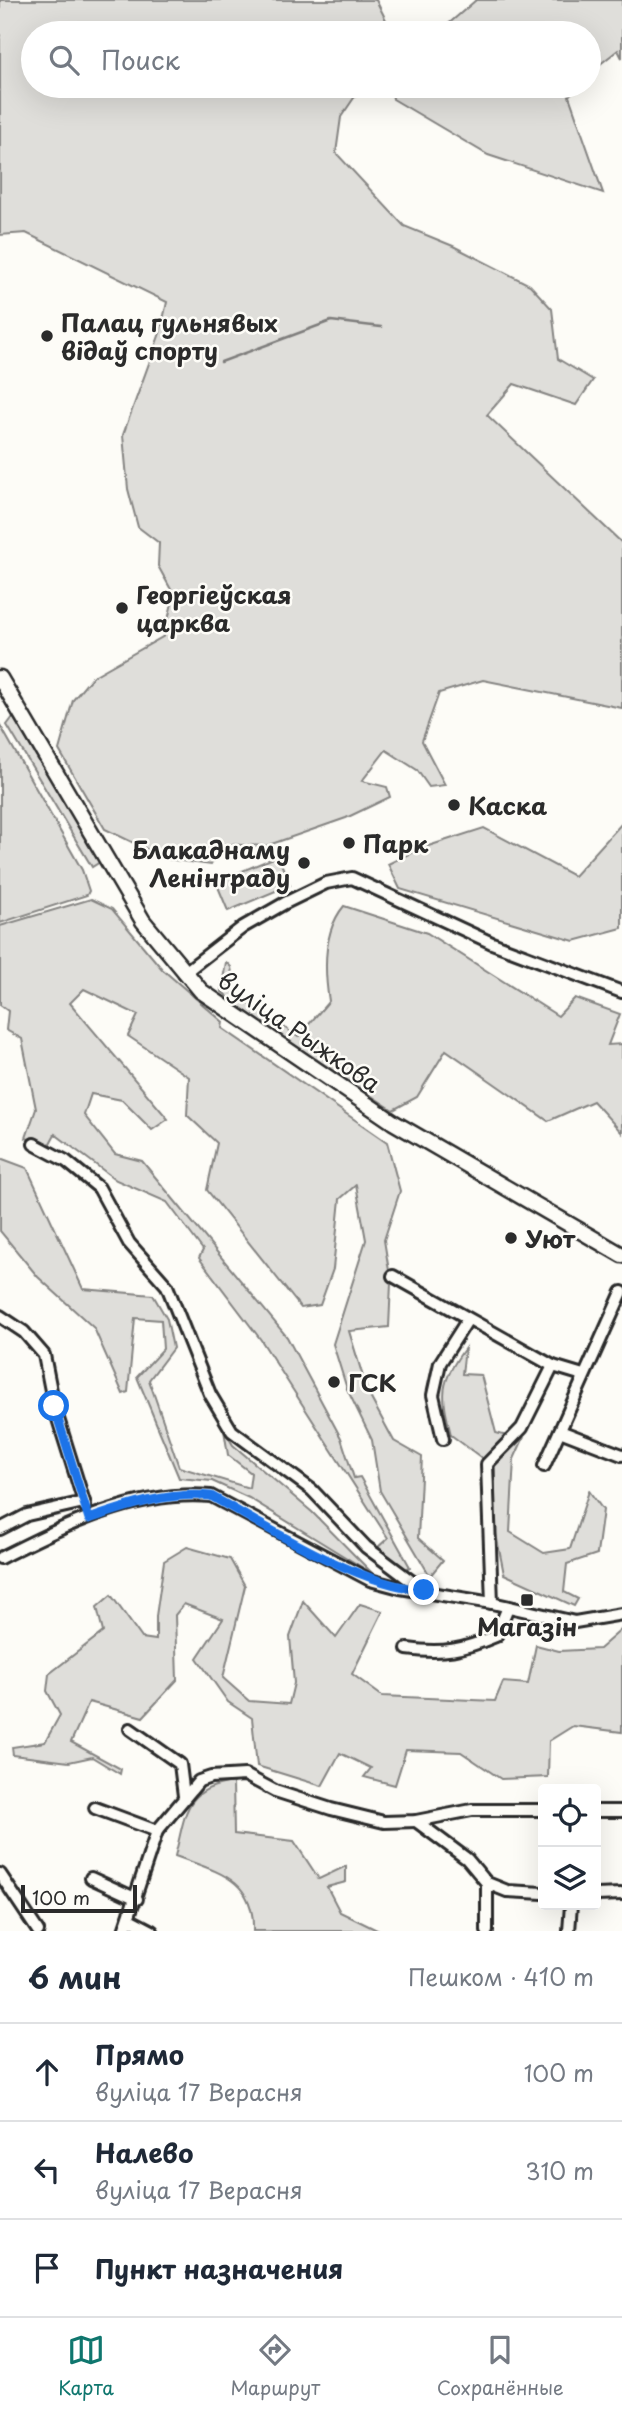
<!DOCTYPE html>
<html lang="ru">
<meta charset="utf-8">
<style>
:root{--surface:#fff;--page:#f6f6f7;--text:#1f2937;--muted:#747a83;--line:#e0e1e3;--accent:#0f766e}
body{margin:0;font-family:"Playpen Sans",sans-serif;background:var(--page);color:var(--text)}
.controls{position:absolute;right:21px;bottom:21px;display:grid;overflow:hidden;border-radius:7px;box-shadow:0 7px 28px #0002}
.controls button{width:63px;height:63px;display:grid;place-items:center;padding:0;border:0;border-bottom:2px solid var(--line);background:var(--surface);color:var(--text);font:35px sans-serif}
.scale{position:absolute;left:21px;bottom:18px;width:116px;box-sizing:border-box;padding-left:7px;border:4px solid #2b2b2b;border-top:0;font-size:19px;line-height:24px;white-space:nowrap;color:#2b2b2b;-webkit-text-stroke:5px #fdfcf7;paint-order:stroke}
.stop{position:absolute;width:21px;height:21px;margin:-16px;border:5px solid #1a73e8;border-radius:50%;background:#fff}
.stop.end{background:#1a73e8;border-color:#fff;box-shadow:0 2px 7px #0008}
.list{margin:0;padding:0;list-style:none}
h2{display:flex;justify-content:space-between;align-items:center;height:91px;margin:0;padding:0 28px;font-size:30px}
h2 small{font-size:23px;font-weight:400;color:var(--muted)}
.list li{display:grid;grid-template-columns:46px 1fr auto;gap:21px;align-items:center;box-sizing:border-box;height:98px;padding:0 28px;border-top:2px solid var(--line)}
.list b{display:block;font-size:26px;white-space:nowrap}
.list p{margin:0;font-size:23px;white-space:nowrap;color:var(--muted)}
.list em{font-size:23px;font-style:normal;color:var(--muted)}
.icon{flex:none;width:38px;height:38px;fill:none;stroke:currentColor;stroke-width:2;stroke-linecap:round;stroke-linejoin:round}
.map{position:relative;flex:none;width:622px;height:1931px;overflow:hidden}
.search{position:absolute;background:var(--surface);box-shadow:0 7px 28px #0002;left:21px;right:21px;top:21px;height:77px;display:flex;align-items:center;gap:18px;box-sizing:border-box;padding:0 24px;border-radius:38px;color:var(--muted);font-size:26px}
.sheet{height:385px;background:var(--surface)}
nav{display:flex;justify-content:space-around;align-items:center;box-sizing:border-box;height:98px;border-top:2px solid var(--line);background:var(--surface);font-size:19px;color:var(--muted)}
nav a{display:grid;justify-items:center;gap:4px}
nav .on{color:var(--accent)}
.map>svg:first-child{display:block}
</style>
<div class="map">
<svg width="622" height="1931" viewBox="0 0 622 1931">
<rect width="100%" height="100%" fill="#fdfcf7"/>
<filter id="ink" filterUnits="userSpaceOnUse"><feTurbulence type="fractalNoise" baseFrequency=".0143" numOctaves="2"/><feDisplacementMap in="SourceGraphic" scale="14" xChannelSelector="R" yChannelSelector="G"/><feConvolveMatrix kernelMatrix="1 2 1 2 8 2 1 2 1" color-interpolation-filters="sRGB"/></filter>
<g filter="url(#ink)">
<g fill="#dfdeda" stroke="#858482" stroke-width="2">
<polygon points="0,0 376,0 388,24 407,33 33,33 33,86 362,86 341,117 336,153 404,226 453,246 530,285 552,309 558,359 593,380 576,405 514,384 487,415 622,543 622,708 483,680 439,693 422,741 445,785 429,787 417,770 386,750 362,781 387,787 390,797 346,818 266,846 222,844 211,865 167,859 105,829 59,750 73,700 92,677 164,636 174,595 158,566 159,543 138,527 128,489 123,435 160,333 167,302 26,233 0,235"/>
<polygon points="476,0 622,0 622,58 618,50 589,73 589,33 438,33"/>
<polygon points="391,86 577,86 569,96 603,193 488,155 393,99"/>
<polygon points="13,717 100,862 92,867 7,725"/>
<polygon points="0,725 82,870 89,891 87,895 0,923"/>
<polygon points="622,823 622,928 574,941 400,889 388,864 419,849 484,828 574,876"/>
<polygon points="278,856 290,885 228,911 216,882"/>
<polygon points="91,899 112,909 162,969 223,1022 222,1028 387,1142 400,1191 384,1240 391,1283 389,1327 349,1331 368,1393 394,1441 422,1457 418,1538 443,1560 430,1576 380,1491 372,1440 347,1389 333,1344 366,1240 356,1185 340,1199 333,1269 320,1305 301,1308 207,1190 217,1143 187,1115 189,1077 128,1036 138,1015 84,989 70,1003 168,1119 152,1130 122,1100 91,1094 84,1115 115,1154 142,1161 287,1337 341,1438 354,1478 360,1477 410,1567 405,1569 376,1549 388,1538 261,1340 199,1258 203,1250 167,1202 116,1180 55,1134 48,1147 26,1138 36,1109 22,1039 6,1030 8,1011 0,1005 0,926"/>
<path d="M 344,906 L 427,933 L 558,1016 L 575,998 L 620,1014 L 608,1045 L 622,1044 L 622,1133 L 593,1101 L 548,1121 L 446,1050 L 417,1097 L 393,1110 L 254,1019 L 221,991 L 226,962 L 231,967 L 235,993 L 298,1037 L 329,1001 C 324,970 323,931 344,906 Z"/>
<polygon points="0,1158 27,1168 83,1289 153,1295 167,1319 173,1348 149,1380 179,1467 249,1488 251,1473 228,1455 224,1430 233,1445 312,1512 373,1574 249,1498 212,1481 179,1478 137,1377 163,1349 161,1320 135,1318 128,1392 123,1394 94,1328 38,1277 0,1231"/>
<path d="M 465,1348 L 462,1374 L 481,1375 L 496,1433 L 507,1436 L 483,1459 L 451,1435 C 441,1394 439,1383 465,1348 Z"/>
<polygon points="524,1437 514,1459 510,1532 544,1553 570,1549 589,1491 603,1510 597,1554 567,1564 564,1592 578,1599 574,1606 504,1574 495,1529 495,1465"/>
<polygon points="187,1547 230,1559 245,1586 223,1678 249,1701 289,1704 294,1683 290,1637 303,1601 336,1638 360,1604 383,1611 352,1674 382,1696 495,1701 503,1682 528,1684 536,1645 559,1651 599,1649 622,1629 622,1732 573,1726 549,1741 548,1777 501,1779 461,1752 406,1750 395,1785 364,1777 371,1768 340,1753 322,1786 257,1766 252,1718 228,1702 197,1658 223,1619 184,1604 175,1615 177,1680 143,1717 89,1702 71,1742 121,1769 120,1774 92,1757 69,1762 13,1755 12,1747 45,1742 60,1715 47,1691 49,1674 103,1632 97,1607 111,1595 142,1638 156,1640 156,1616 164,1561"/>
<path d="M 233,1782 L 234,1834 L 294,1841 L 319,1879 L 346,1866 L 346,1882 L 327,1887 L 340,1912 L 379,1931 L 253,1931 C 255,1878 217,1872 175,1856 C 186,1814 183,1789 233,1782 Z"/>
</g>
<g fill="none" stroke-linecap="round" stroke-linejoin="round">
<polyline stroke="#7e7d7b" stroke-width="2.5" points="221,362 331,321 381,327"/>
<g stroke="#2b2b2b" stroke-width="16">
<g id="minor">
<polyline points="184,973 243,927 285,903 326,883 352,878 492,943 622,992"/>
<polyline points="34,1144 66,1161 99,1188 129,1243 167,1286 210,1394 232,1431 312,1490 366,1547 423,1590"/>
<polyline points="393,1276 553,1366 583,1375"/>
<polyline points="0,1316 24,1332 44,1355 54,1406 84,1502"/>
<polyline points="560,1431 622,1455"/>
<polyline points="443,1439 433,1395 440,1363 468,1319"/>
<polyline points="544,1466 622,1292"/>
<polyline points="0,1529 27,1515 84,1502 85,1506"/>
<path d="M 0,1558 C 64,1526 138,1489 211,1496 L 370,1580 L 400,1588 L 492,1603 L 575,1622 L 622,1614"/>
<polyline points="492,1603 487,1464 522,1428 553,1366"/>
<path d="M 407,1649 C 443,1654 463,1650 496,1636 L 508,1607"/>
<polyline points="130,1729 180,1764 184,1796"/>
<polyline points="95,1808 157,1831"/>
<polyline points="596,1811 622,1811"/>
<polyline points="416,1821 467,1859 487,1883 507,1891 543,1893"/>
<polyline points="0,1874 38,1931"/>
<polyline points="91,1878 137,1899"/>
<polyline points="596,1895 622,1894"/>
<polyline points="129,1919 152,1931"/>
<polyline points="124,1931 157,1831 199,1781 211,1777 245,1775 275,1791 331,1809 384,1822 416,1821 472,1810 543,1810"/>
<polyline points="487,1931 487,1883"/>
<polyline points="569,1931 571,1905"/>
</g>
</g>
<g stroke="#2b2b2b" stroke-width="19">
<polyline id="major" points="0,678 143,921 201,991 393,1122 622,1255"/>
</g>
<use href="#minor" stroke="#fdfcf7" stroke-width="10"/>
<use href="#major" stroke="#fdfcf7" stroke-width="14"/>
</g>
</g>
<g fill="none" stroke-linecap="round" stroke-linejoin="round" filter="url(#ink)">
<path stroke="#1a73e8" stroke-width="9" d="M 54,1406 L 89,1519 C 130,1505 167,1492 211,1496 C 270,1529 358,1585 424,1590"/>
</g>
<g fill="#2b2b2b" stroke="#fdfcf7" stroke-width="2.5">
<circle cx="47" cy="336" r="7"/>
<circle cx="122" cy="608" r="7"/>
<circle cx="454" cy="805" r="7"/>
<circle cx="349" cy="843" r="7"/>
<circle cx="304" cy="863" r="7"/>
<circle cx="511" cy="1238" r="7"/>
<circle cx="334" cy="1382" r="7"/>
<rect x="520" y="1593" width="14" height="14" rx="3.5"/>
</g>
<g text-anchor="middle" dominant-baseline="central" stroke-width="5" stroke-linejoin="round" paint-order="stroke">
<g font-size="24" font-weight="bold" fill="#2b2b2b" stroke="#fdfcf7" text-anchor="start">
<text x="61" y="322">Палац гульнявых<tspan x="61" dy="28">відаў спорту</tspan></text>
<text x="136" y="594">Георгіеўская<tspan x="136" dy="28">царква</tspan></text>
<text x="468" y="805">Каска</text>
<text x="363" y="843">Парк</text>
<text x="290" y="849" text-anchor="end">Блакаднаму<tspan x="290" dy="28">Ленінграду</tspan></text>
<text x="525" y="1238">Уют</text>
<text x="348" y="1382">ГСК</text>
<text x="527" y="1626" text-anchor="middle">Магазін</text>
</g>
<g font-size="24" fill="#2b2b2b" stroke="#fdfcf7">
<text transform="translate(300 1031) rotate(35)">вуліца Рыжкова</text>
</g>
</g>
</svg>
<div class="controls">
<button><svg class="icon" aria-label="locate" viewBox="0 0 24 24"><circle cx="12" cy="12" r="6"/><path d="M12 2v4M12 18v4M2 12h4M18 12h4"/></svg></button>
<button><svg class="icon" aria-label="layers" viewBox="0 0 24 24"><path d="M12 4l9 5-9 5-9-5zM3 14l9 5 9-5"/></svg></button>
</div>
<div class="scale">100 m</div>
<div class="stop" style="left:54px;top:1406px"></div>
<div class="stop end" style="left:424px;top:1590px"></div>
<div class="search"><svg class="icon" aria-label="search" viewBox="0 0 24 24"><circle cx="10" cy="10" r="6"/><path d="M15 15l6 6"/></svg>Поиск</div>
</div>
<section class="sheet">
<h2>6 мин<small>Пешком · 410 m</small></h2>
<ul class="list">
<li><svg class="icon" aria-label="ahead" viewBox="0 0 24 24"><path d="M12 20V5M6 11l6-6 6 6"/></svg><div><b>Прямо</b><p>вуліца 17 Верасня</p></div><em>100 m</em></li>
<li><svg class="icon" aria-label="left" viewBox="0 0 24 24"><path d="M17 20v-9H6M10 6l-5 5 5 5"/></svg><div><b>Налево</b><p>вуліца 17 Верасня</p></div><em>310 m</em></li>
<li><svg class="icon" aria-label="arrive" viewBox="0 0 24 24"><path d="M6 21V4h12l-3 4 3 4H6"/></svg><div><b>Пункт назначения</b></div></li>
</ul>
</section>
<nav>
<a class="on"><svg class="icon" aria-label="map" viewBox="0 0 24 24"><path d="M3 6l6-2 6 2 6-2v14l-6 2-6-2-6 2zM9 4v14M15 6v14"/></svg>Карта</a>
<a><svg class="icon" aria-label="directions" viewBox="0 0 24 24"><path d="M12 3l9 9-9 9-9-9zM9 14v-3h6M13 9l2 2-2 2"/></svg>Маршрут</a>
<a><svg class="icon" aria-label="saved" viewBox="0 0 24 24"><path d="M7 4h10v16l-5-4-5 4z"/></svg>Сохранённые</a>
</nav>
